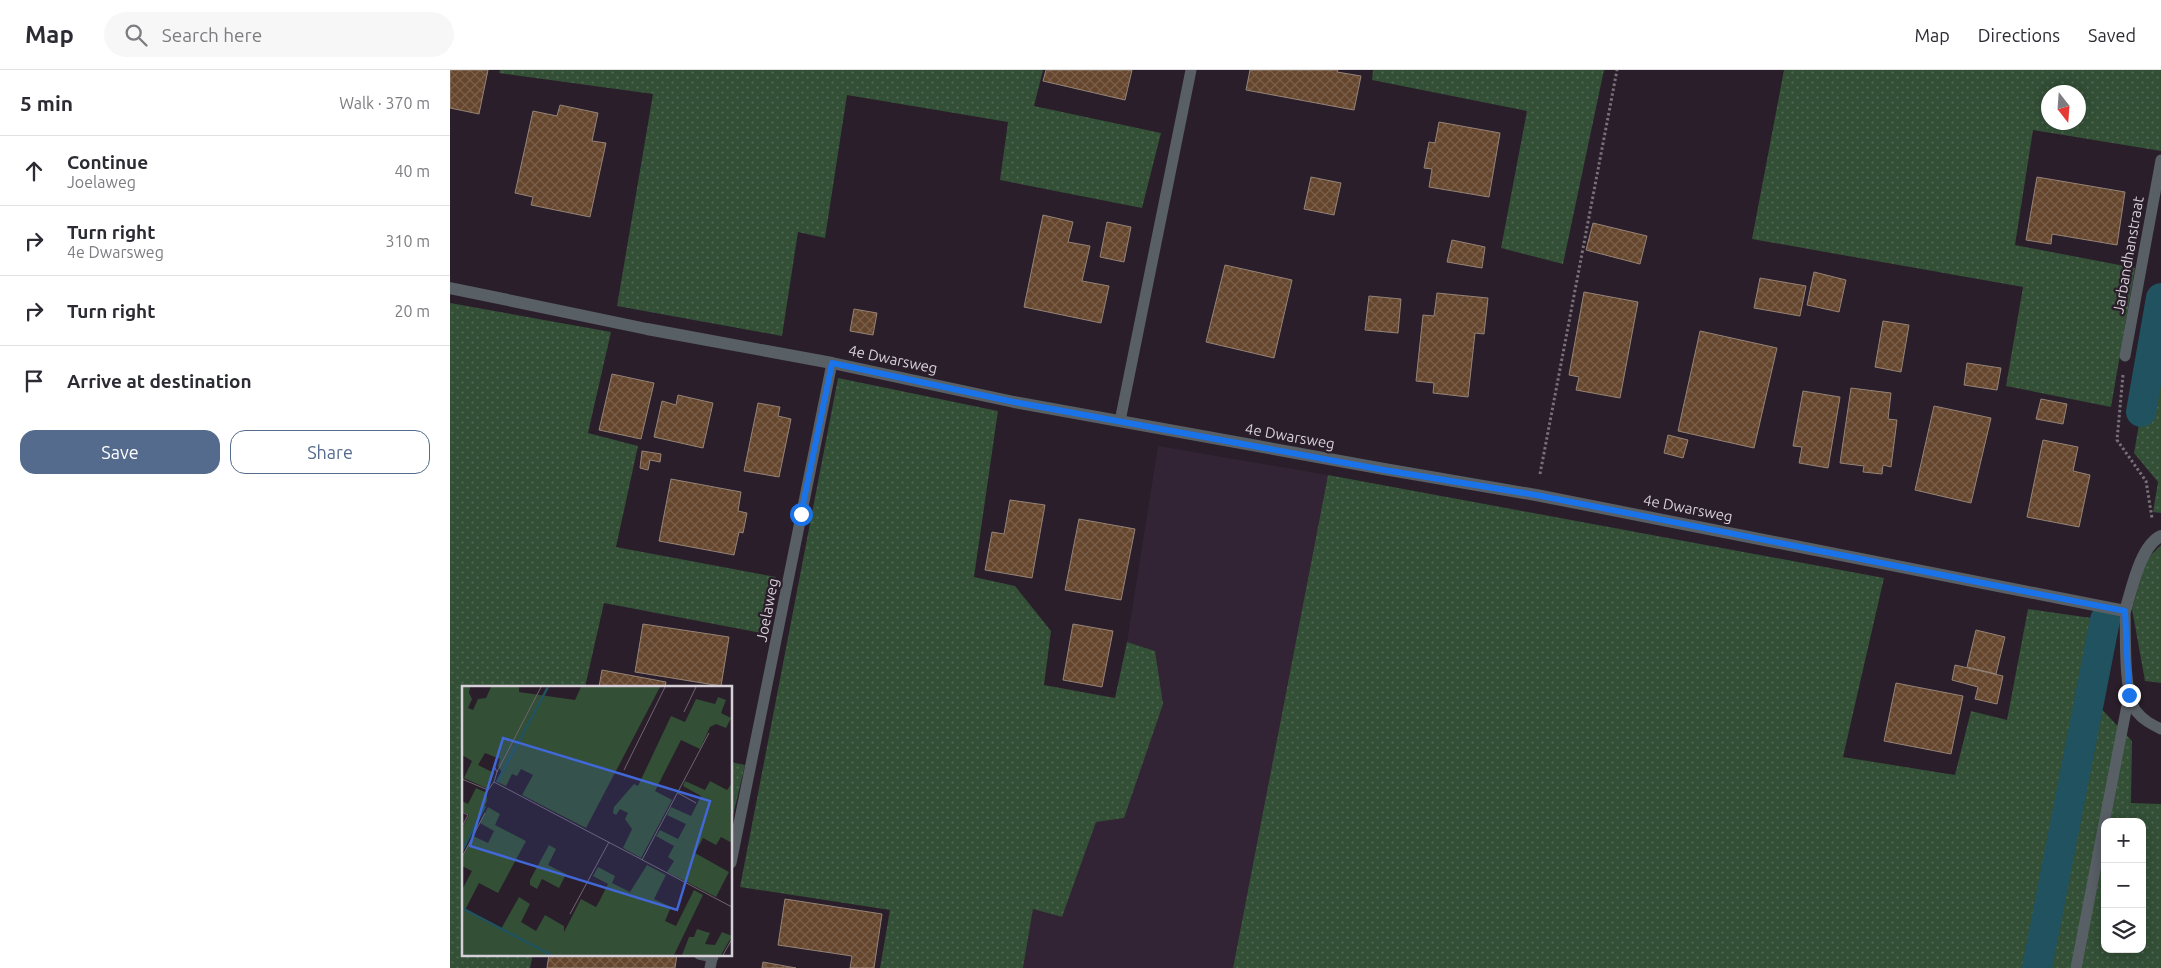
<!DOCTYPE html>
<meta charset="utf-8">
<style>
:root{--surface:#fff;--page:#f7f7f7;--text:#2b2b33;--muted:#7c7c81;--line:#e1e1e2;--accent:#556b8d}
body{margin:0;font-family:Ubuntu,sans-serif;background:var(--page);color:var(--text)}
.controls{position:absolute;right:15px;bottom:15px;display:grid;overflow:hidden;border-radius:10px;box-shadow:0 2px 12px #0003}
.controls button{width:45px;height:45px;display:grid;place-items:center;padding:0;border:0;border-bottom:1px solid var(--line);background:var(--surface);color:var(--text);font:25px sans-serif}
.compass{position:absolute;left:1591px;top:15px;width:45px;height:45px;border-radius:50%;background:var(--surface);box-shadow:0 2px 12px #0003;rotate:163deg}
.stop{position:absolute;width:15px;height:15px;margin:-11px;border:4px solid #1a73e8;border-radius:50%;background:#fff}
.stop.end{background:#1a73e8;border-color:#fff;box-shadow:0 1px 5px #0008}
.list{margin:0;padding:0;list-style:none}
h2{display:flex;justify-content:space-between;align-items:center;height:65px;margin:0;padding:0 20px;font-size:21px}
h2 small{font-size:16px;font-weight:400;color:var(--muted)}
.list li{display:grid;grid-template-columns:32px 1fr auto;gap:15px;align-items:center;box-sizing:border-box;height:70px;padding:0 20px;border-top:1px solid var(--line)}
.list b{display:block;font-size:19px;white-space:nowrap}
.list p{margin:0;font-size:16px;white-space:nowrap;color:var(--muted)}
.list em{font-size:16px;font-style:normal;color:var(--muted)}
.actions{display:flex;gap:10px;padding:15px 20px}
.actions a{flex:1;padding:11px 0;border:1px solid var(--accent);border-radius:15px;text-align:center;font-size:18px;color:var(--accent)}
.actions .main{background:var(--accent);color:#fff}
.icon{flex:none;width:28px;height:28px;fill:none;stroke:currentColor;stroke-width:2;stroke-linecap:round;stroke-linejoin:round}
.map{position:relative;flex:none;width:1711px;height:898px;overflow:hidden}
header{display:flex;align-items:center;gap:30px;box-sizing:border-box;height:70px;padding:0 25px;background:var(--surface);border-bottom:1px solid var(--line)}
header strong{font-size:24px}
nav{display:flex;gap:28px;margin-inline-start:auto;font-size:18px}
.search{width:350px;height:45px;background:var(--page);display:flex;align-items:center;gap:12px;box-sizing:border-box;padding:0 18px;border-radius:28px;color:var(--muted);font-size:19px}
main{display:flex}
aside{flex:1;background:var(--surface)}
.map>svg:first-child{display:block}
</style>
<header>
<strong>Map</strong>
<div class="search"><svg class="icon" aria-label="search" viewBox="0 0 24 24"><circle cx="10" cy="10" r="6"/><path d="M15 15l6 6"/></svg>Search here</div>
<nav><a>Map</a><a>Directions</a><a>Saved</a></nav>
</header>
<main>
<aside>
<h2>5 min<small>Walk · 370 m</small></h2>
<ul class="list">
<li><svg class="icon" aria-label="ahead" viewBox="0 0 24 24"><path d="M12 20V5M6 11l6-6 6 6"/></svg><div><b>Continue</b><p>Joelaweg</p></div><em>40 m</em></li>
<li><svg class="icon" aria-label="right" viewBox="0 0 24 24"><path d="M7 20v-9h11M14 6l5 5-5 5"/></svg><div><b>Turn right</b><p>4e Dwarsweg</p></div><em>310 m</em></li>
<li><svg class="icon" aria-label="right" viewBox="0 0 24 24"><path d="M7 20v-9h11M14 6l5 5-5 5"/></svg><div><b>Turn right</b></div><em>20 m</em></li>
<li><svg class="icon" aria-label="arrive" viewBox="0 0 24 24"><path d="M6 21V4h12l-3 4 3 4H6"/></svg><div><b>Arrive at destination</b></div></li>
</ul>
<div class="actions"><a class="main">Save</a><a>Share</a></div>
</aside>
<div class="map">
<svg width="1711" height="898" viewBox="0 0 1711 898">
<defs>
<pattern id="grass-dots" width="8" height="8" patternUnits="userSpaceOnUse" patternTransform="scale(1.25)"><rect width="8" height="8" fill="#334f36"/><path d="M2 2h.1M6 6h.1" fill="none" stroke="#506752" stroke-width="1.8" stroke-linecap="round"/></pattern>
<pattern id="building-cross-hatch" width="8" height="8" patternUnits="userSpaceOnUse" patternTransform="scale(1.25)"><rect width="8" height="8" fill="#65462d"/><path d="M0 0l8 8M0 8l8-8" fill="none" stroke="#7a604b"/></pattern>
</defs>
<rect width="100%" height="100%" fill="#291e2a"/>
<polygon fill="#332435" points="708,376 878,405 783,898 573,898 583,839 612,847 705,581 677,572"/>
<g fill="url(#grass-dots)" fill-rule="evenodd">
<polygon points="50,0 593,0 584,36 711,63 692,138 550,110 558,52 397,25 375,168 348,162 332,266 167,236 203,24 49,3"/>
<polygon points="923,0 1154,0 1113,194 1051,178 1077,41 922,10"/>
<path d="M 1334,0 L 1711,0 L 1711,81 L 1583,60 L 1565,175 L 1685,198 L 1661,337 L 1556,316 L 1573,217 L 1302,169 ZM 1598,22 L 1628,22 L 1628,52 L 1598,52 Z"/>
<polygon points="1711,228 1711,443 1703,442 1708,412 1684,383"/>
<polygon points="0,233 161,262 138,363 188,376 166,477 326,507 316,564 154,533 135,617 14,617 14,884 83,884 80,898 0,898"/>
<polygon points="388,308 548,341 524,507 565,516 601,561 594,615 665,628 677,572 705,581 713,634 674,748 646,752 612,847 583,839 573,898 430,898 440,840 290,817"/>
<path d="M 878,405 L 1434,508 L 1393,687 L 1505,705 L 1521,641 L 1557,650 L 1578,539 L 1655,550 L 1641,628 L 1682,671 L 1681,733 L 1711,734 L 1711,898 L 783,898 ZM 1655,752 L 1692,752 L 1692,879 L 1655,879 Z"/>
<polygon points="1711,475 1711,613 1695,611 1682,539 1696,490"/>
<polygon points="281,692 295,695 281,754"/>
</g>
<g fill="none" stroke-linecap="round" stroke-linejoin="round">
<g stroke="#20535f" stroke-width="30">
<polyline points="1691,342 1711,228"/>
<polyline points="1587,898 1655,550"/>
</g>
</g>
<g fill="url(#building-cross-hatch)" stroke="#958377">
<polygon points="0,0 38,0 29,44 0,38"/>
<polygon points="596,0 682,0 675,30 593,11"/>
<polygon points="800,0 888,0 887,2 911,6 904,40 796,20"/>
<polygon points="110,35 148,43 142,71 156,73 140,147 81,135 83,127 65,123 83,41 107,46"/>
<polygon points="989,52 1050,63 1039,127 979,117 982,99 974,98 979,72 985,73"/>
<polygon points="861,107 891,113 884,145 854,139"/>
<polygon points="1587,107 1675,122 1667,175 1602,164 1601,174 1576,170"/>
<polygon points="593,145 623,152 618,172 640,176 632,211 659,216 651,253 574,237"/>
<polygon points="657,152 681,157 674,192 650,187"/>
<polygon points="1143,153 1197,166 1190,194 1136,180"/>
<polygon points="1002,170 1035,177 1032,198 997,192"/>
<polygon points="775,195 842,210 824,288 756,272"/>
<polygon points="1364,202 1396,210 1389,242 1357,235"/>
<polygon points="1310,208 1356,216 1350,246 1304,238"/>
<polygon points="1134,222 1188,232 1170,328 1126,320 1129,307 1119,305"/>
<polygon points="987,223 1038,228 1034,264 1025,263 1018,327 983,323 984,313 966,311 973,245 984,246"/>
<polygon points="919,226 951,229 948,263 915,260"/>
<polygon points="404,239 427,243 423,265 400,261"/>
<polygon points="1433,251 1459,255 1451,302 1425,297"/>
<polygon points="1250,261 1327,278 1304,378 1228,361"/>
<polygon points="1517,293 1551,298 1547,320 1514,315"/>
<polygon points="162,304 204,313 191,369 149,360"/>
<polygon points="1401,318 1441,323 1438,349 1447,350 1441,397 1433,395 1432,404 1413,402 1414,396 1390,393"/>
<polygon points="1353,321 1390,327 1378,398 1349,393 1352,377 1343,376"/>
<polygon points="228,325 263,333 253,378 204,367 212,331 226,335"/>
<polygon points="1591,329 1617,334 1613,354 1586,349"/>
<polygon points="308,333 330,337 328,346 341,349 329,407 294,401"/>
<polygon points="1484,336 1541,348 1521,433 1465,420"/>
<polygon points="1218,365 1238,370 1233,388 1214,383"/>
<polygon points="1593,370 1628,377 1623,401 1640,405 1629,457 1577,447"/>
<polygon points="192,381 211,384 210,392 200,390 198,400 190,398"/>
<polygon points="221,409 291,422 288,441 297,443 293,463 289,462 284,485 209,471"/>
<polygon points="560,430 595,435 582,508 535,500 542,462 554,464"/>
<polygon points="629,449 685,459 671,530 615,520"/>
<polygon points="193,554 279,567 271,616 185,602"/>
<polygon points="623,554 663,561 652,617 613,610"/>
<polygon points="1526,560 1555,567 1546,604 1517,597"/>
<polygon points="1505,595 1553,606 1547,634 1525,629 1528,617 1502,610"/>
<polygon points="152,600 216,612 215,617 149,617"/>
<polygon points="1446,613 1513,626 1501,684 1434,671"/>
<polygon points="335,829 432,844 424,898 400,898 402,886 328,875"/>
<polygon points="99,884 227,884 225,898 97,898"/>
<polygon points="313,892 346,898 312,898"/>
</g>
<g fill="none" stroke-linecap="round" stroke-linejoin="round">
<g stroke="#79707a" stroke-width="3" stroke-dasharray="2.5 2.5" stroke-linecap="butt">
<polyline points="1673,305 1667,370 1696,411 1702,448"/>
<polyline points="1090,404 1167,0"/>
</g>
<g stroke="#585f65" stroke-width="11">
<polyline points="1675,286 1711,90"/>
<polyline points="670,351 741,0"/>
<path d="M 1675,541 C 1676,566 1673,621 1686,641 C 1693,650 1701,654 1711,659"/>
<polyline points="281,793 382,293"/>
<polyline points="249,884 263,887"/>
<polyline points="260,898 263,884"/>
<polyline points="1626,898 1679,625"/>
</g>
<path stroke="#585f65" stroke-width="12" d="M 0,218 L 197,259 L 382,293 L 564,332 L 934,399 L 1086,425 L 1675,541 C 1682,519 1690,476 1711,466"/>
</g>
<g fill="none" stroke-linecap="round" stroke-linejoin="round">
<polyline stroke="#1a73e8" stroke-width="6" points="351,444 382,293 564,332 934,400 1086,425 1675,541 1679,625"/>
</g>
<g text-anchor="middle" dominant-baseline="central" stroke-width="4.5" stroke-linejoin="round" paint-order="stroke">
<g font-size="15" fill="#d8d0d9" stroke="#291e2a">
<text transform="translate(1678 185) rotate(-80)">Jarbandhanstraat</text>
<text transform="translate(443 289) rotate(12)">4e Dwarsweg</text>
<text transform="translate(840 366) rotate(10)">4e Dwarsweg</text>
<text transform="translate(1238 438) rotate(11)">4e Dwarsweg</text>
<text transform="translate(317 540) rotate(-79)">Joelaweg</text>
</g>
</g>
<g transform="translate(12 616)">
<rect width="270" height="270" fill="#291e2a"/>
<path d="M 0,1 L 8,1 L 7,7 L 10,13 L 6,22 L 11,24 L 16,13 L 24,12 L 29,1 L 57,1 L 57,6 L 113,14 L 119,1 L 198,1 L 124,142 L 60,109 L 71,89 L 59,83 L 55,90 L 50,88 L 44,100 L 35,96 L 40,87 L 36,80 L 38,73 L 23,67 L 16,79 L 32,87 L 26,103 L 2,92 L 10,75 L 0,69 ZM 256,11 L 264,14 L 259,27 L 269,32 L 264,42 L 254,38 L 248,41 L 238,63 L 219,54 L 193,105 L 210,114 L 179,172 L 161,162 L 170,143 L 163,133 L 166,127 L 158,123 L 154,129 L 151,127 L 152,121 L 172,98 L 176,100 L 209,30 L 223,36 L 234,13 L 253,18 ZM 223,95 L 243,104 L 248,95 L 265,104 L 270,97 L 270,157 L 259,151 L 254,159 L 241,152 L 233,167 L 267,186 L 254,211 L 205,186 L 212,175 L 206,171 L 212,160 L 194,150 L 198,144 L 216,153 L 224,138 L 205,129 L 209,121 L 229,130 L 239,110 L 221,100 ZM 14,102 L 25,107 L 25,115 L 0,165 L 0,143 L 7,129 L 0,125 L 0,115 L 6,118 ZM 26,121 L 38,128 L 33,139 L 64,155 L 36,207 L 17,197 L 3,224 L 39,243 L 57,211 L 68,218 L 59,236 L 74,245 L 83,229 L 102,240 L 102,246 L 119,213 L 134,221 L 138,214 L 146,198 L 131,190 L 136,181 L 153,190 L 150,197 L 168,206 L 185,179 L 204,189 L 192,213 L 209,221 L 203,235 L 214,240 L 232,204 L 241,209 L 212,269 L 0,269 L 0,204 L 10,185 L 0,180 L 0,172 L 11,150 L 26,157 L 32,145 L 18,137 ZM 87,159 L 94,163 L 86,179 L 104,188 L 97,202 L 80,193 L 75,203 L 68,199 L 68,194 ZM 235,243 L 248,247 L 243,258 L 253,259 L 260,246 L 270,250 L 259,269 L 220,269 L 227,251 L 232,251 Z" fill="#334f36"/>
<path fill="none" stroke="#20535f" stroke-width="2.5" d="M 35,96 L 86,1M 0,165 L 23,120M 0,222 L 89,269"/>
<path fill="none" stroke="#6f6570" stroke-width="1" d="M 222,26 L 234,1M 162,84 L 203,1M 35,86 L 79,1M 0,93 L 26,104 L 32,96 L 35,86 L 32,80M 32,96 L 270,221M 216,107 L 234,117M 0,126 L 6,129 L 0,141M 0,171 L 23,127M 180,174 L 247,47M 108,228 L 147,156M 261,269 L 270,253"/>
<path fill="#4268d8" fill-opacity="0.15" stroke="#4268d8" stroke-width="2.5" d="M 41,52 L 248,115 L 215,224 L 8,160 Z"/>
<rect width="270" height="270" fill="none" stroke="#d8d0d9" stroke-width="2.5"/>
</g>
</svg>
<div class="controls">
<button>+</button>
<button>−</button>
<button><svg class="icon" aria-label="layers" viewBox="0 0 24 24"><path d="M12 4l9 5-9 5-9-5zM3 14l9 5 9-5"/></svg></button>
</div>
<svg class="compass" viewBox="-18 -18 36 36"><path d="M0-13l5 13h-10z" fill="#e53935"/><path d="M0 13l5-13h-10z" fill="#7c7c81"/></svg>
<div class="stop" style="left:351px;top:444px"></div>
<div class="stop end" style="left:1679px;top:625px"></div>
</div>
</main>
